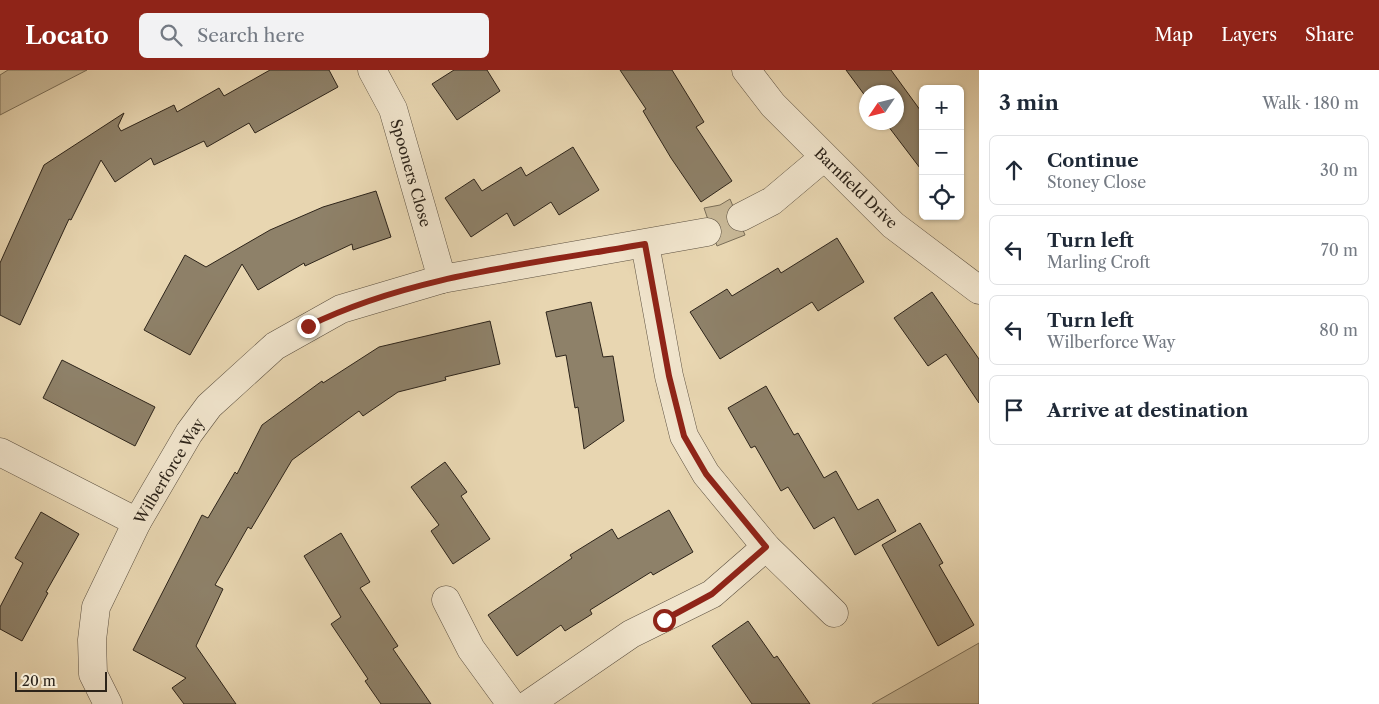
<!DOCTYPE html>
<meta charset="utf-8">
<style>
:root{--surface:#fff;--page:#f2f2f3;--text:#1f2937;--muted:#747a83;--line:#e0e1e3;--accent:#8f2418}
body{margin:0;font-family:"Libre Caslon Text",serif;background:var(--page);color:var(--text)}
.controls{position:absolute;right:15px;top:15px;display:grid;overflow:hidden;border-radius:8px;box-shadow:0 1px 4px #0004}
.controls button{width:45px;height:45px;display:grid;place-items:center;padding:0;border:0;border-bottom:1px solid var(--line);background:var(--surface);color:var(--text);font:25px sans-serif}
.compass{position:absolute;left:859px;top:15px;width:45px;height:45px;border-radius:50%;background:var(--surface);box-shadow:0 1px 4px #0004;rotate:235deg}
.scale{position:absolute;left:15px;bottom:12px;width:92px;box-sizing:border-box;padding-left:5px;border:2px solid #2d241a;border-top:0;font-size:14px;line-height:18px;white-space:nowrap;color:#2d241a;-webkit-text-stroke:4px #f0e4cc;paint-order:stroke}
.stop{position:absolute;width:15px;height:15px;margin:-11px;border:4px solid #8f2418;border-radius:50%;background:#fff}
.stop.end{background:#8f2418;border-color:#fff;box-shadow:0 1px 5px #0008}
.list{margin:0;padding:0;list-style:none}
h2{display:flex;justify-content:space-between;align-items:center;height:65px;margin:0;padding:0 20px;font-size:21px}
h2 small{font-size:16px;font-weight:400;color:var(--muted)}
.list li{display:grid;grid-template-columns:32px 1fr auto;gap:15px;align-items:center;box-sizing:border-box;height:70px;margin:0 10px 10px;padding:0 10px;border:1px solid var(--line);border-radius:8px}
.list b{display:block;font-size:19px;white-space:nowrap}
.list p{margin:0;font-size:16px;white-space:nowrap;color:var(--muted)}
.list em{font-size:16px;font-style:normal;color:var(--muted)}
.icon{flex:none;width:28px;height:28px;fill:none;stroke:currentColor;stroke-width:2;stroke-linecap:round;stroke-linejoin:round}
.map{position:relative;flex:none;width:979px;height:634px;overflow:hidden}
header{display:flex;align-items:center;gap:30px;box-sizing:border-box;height:70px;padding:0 25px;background:var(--accent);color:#fff}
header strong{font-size:24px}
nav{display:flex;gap:28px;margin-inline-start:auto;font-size:18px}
.search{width:350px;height:45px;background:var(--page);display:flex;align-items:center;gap:12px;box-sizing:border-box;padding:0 18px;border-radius:8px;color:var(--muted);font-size:19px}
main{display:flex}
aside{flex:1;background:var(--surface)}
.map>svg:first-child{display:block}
</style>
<header>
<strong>Locato</strong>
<div class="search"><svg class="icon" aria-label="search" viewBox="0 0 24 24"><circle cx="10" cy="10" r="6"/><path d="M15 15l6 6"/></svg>Search here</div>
<nav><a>Map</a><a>Layers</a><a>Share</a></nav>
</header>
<main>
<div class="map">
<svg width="979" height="634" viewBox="0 0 979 634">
<rect width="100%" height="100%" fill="#e8d6b1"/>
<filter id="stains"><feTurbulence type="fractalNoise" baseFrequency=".004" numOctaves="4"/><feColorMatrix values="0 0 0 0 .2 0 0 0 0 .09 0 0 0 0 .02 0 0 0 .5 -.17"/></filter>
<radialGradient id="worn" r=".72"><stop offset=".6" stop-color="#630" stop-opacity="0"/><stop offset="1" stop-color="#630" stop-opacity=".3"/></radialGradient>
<g fill="#c8b897" stroke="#7a6e58">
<polygon points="8,0 87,0 0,45 0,5"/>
<polygon points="730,129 745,165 717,176 704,138 720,135"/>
<polygon points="979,573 979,634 872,634"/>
</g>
<g fill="#8e8169" stroke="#2d241a">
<polygon points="270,0 329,0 338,17 255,63 249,53 207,77 204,71 154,95 151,88 115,112 101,90 71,150 69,149 20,255 0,245 0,193 44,95 124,43 118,56 121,61 174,35 177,42 219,18 224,26"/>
<polygon points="454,0 487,0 500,21 457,50 432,14"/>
<polygon points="620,0 672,0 704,52 696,57 732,111 701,132 671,88 643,41 646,39"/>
<polygon points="846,0 891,0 923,44 923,102 885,52 896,52 896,22 866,22 866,27"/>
<polygon points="573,77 599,120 559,145 551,132 514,156 507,143 471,167 445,128 474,109 482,121 521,97 526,106"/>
<polygon points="376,121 391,167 353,180 352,174 305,196 304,193 258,220 242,194 190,285 144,260 185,185 206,197 270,160 323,137"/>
<polygon points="837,168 864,212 818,241 812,232 720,289 690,242 727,219 732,226 778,198 781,203"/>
<polygon points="932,222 979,289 979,333 946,284 928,296 894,248"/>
<polygon points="591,232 603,287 613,286 624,351 584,379 578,337 575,338 566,285 556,287 546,242"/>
<polygon points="490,251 500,294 445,307 446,310 398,322 363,346 359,341 292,390 251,459 248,457 215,515 223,519 196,576 236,634 184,634 172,618 186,608 133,580 202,445 208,448 235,402 237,404 262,355 322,311 323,313 379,277"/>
<polygon points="62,290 155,337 135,376 43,328"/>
<polygon points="766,316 794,365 798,363 824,408 836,401 858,440 878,429 896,461 855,485 834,447 814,459 788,417 781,421 755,376 751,378 728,338"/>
<polygon points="445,392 467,422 461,426 490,469 453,494 431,461 439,455 411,417"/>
<polygon points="669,440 693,482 653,505 651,502 590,540 592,544 565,561 561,555 517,586 488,545 572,488 570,485 612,459 618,469"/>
<polygon points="41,442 79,464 46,522 48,523 22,571 0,559 0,537 23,493 15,488"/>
<polygon points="920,453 943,493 939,495 974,555 938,576 882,475"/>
<polygon points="341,463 370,512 360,518 398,576 393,579 431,634 381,634 365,611 368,609 331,554 341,547 304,486"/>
<polygon points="748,551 774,588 777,586 810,634 752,634 712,576"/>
</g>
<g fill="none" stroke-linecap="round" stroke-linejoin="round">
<g stroke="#5c5040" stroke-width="29">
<g id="minor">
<polyline points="372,0 393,39 442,209"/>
<polyline points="746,0 773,35 893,155 979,220"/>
<polyline points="741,147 772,131 823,88"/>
<polyline points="645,174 669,306 684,366 706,404 766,477 834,543"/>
<polyline points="0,382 137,452"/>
<polyline points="446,530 471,579 511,634"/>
<polyline points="108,634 93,604 92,570 96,537 137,452 189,363 209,336 275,276 341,239 442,209 707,162"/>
<polyline points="529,634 631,564 712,524 766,477"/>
</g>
</g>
<use href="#minor" stroke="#f0e4cc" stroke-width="28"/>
</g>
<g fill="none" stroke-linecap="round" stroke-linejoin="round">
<path stroke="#8f2418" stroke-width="6" d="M 308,256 C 412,205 532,194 645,174 L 669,306 L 684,366 L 706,404 L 766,477 L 712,524 L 664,550"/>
</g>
<g text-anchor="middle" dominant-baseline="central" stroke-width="5" stroke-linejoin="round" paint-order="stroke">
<g font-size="15" fill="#2d241a" stroke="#f0e4cc">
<text transform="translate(411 103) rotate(74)">Spooners Close</text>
<text transform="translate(856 118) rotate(44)">Barnfield Drive</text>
<text transform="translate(169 401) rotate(-59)">Wilberforce Way</text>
</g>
</g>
<rect width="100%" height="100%" filter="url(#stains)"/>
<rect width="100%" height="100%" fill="url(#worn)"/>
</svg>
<div class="controls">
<button>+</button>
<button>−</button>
<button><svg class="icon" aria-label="locate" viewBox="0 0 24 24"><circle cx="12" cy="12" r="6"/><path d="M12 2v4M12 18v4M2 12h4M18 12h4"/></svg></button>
</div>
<svg class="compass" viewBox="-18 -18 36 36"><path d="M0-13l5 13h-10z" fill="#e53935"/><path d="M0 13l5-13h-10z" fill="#747a83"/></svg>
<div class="scale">20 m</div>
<div class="stop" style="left:664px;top:550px"></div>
<div class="stop end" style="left:308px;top:256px"></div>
</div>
<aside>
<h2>3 min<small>Walk · 180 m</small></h2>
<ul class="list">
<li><svg class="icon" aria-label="ahead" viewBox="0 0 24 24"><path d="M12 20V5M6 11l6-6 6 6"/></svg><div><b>Continue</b><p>Stoney Close</p></div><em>30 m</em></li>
<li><svg class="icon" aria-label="left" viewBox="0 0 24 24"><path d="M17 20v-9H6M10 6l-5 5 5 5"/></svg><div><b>Turn left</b><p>Marling Croft</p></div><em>70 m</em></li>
<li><svg class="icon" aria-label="left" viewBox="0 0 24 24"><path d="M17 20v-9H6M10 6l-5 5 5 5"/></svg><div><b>Turn left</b><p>Wilberforce Way</p></div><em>80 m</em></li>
<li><svg class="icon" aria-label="arrive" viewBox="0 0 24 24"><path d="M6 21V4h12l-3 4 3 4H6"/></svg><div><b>Arrive at destination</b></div></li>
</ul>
</aside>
</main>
